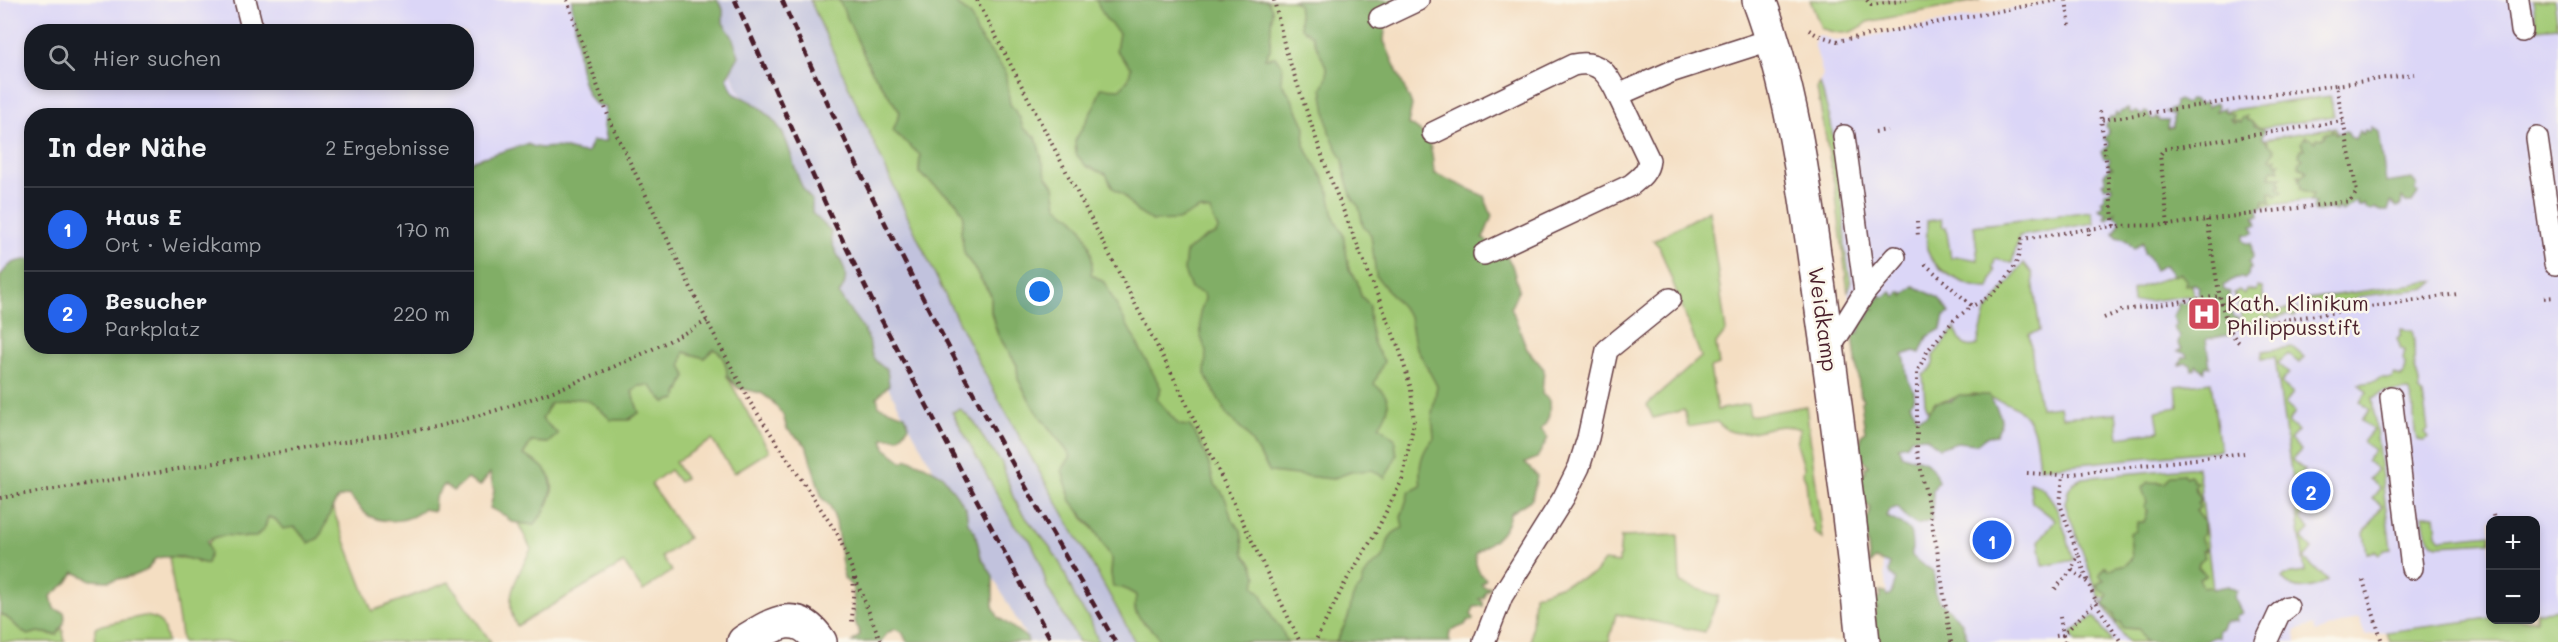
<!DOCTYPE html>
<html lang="de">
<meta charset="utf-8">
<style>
:root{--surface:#171b24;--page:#20242c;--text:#f1f3f6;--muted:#9ea1a6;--line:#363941;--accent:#2563eb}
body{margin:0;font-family:Mali,sans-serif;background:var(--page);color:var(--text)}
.controls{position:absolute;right:18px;bottom:18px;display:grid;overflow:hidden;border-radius:12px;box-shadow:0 3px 9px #0003}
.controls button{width:54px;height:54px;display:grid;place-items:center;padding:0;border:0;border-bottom:2px solid var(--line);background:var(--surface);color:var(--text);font:30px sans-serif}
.you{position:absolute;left:1040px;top:292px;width:21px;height:21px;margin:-15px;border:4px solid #fff;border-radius:50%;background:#1a73e8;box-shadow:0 0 0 9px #1a73e833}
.badge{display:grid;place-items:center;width:39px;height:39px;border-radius:50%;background:var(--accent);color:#fff;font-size:20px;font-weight:700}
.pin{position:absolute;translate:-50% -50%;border:3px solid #fff;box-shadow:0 2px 6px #0006}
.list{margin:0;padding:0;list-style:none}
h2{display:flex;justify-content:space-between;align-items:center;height:78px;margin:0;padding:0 24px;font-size:26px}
h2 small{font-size:20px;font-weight:400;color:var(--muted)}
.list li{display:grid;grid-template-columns:39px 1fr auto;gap:18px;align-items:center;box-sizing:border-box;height:84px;padding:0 24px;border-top:2px solid var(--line)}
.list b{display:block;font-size:22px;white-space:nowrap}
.list p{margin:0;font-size:20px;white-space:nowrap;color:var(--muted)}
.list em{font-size:20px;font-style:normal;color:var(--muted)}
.icon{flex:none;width:33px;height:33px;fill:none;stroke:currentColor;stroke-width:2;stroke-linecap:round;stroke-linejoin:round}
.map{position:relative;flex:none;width:2558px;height:642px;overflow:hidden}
.search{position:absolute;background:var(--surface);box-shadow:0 3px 9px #0003;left:24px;top:24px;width:450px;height:66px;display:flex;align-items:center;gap:15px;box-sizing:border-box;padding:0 21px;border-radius:24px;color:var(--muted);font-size:22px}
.panel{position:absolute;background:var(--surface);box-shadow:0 3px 9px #0003;left:24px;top:108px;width:450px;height:246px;border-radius:24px}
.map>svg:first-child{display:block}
</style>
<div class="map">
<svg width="2558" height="642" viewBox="0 0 2558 642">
<rect width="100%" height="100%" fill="#fbf7ec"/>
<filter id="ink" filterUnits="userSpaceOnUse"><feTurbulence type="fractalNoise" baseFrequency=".0167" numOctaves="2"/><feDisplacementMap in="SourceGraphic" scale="12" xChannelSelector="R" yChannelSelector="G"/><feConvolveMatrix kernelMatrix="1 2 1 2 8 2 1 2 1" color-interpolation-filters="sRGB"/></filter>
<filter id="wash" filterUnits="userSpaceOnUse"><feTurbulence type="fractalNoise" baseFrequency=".008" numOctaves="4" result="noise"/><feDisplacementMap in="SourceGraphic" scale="24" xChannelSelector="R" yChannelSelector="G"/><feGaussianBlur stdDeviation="1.35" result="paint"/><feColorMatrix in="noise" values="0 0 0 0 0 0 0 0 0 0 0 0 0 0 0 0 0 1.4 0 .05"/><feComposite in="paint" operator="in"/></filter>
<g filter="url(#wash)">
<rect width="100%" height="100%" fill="#f4dec2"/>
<g fill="#dbd6f7" fill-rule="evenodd">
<path d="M 0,0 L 703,0 L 725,61 L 754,123 L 467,194 L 466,116 L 32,116 L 31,292 L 0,298 ZM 32,32 L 466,32 L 466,82 L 32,82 Z"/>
<polygon points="2058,0 2558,0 2558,609 2536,612 2536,520 2490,520 2490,618 2365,635 2359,618 2316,632 2313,625 2295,631 2296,642 1893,642 1835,188 1817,89 1823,75 1814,43 1817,35 1837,41 1861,38"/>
</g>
<polygon fill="#c1c2dd" points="703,0 811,0 985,373 1090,557 1135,642 1029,642 804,235 722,52"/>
<g fill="#a2ca75" stroke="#767450" stroke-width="1.5">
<path d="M 810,0 L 839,0 L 870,68 L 900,112 L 920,155 L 919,173 L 957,203 L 964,216 L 961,231 L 966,256 L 991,295 L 991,312 L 998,335 L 1017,365 L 1018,379 L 1035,409 L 1071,456 L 1080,513 L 1106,545 L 1113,559 L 1111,574 L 1123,587 L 1136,595 L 1143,622 L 1158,634 L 1160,642 L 1135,642 C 1087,551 1032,463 984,372 C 920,250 866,125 810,0 Z"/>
<polygon points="933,0 1344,0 1478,358 1408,642 1244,642"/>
<path d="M 1810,0 L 1980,0 L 1867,22 C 1852,36 1839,35 1821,28 Z"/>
<polygon points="2533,0 2554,0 2558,27 2537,29"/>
<polygon points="1820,83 1831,123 1844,214 1845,248 1851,284 1848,293 1835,188 1817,89"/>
<polygon points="2330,96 2334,116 2260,128 2246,119 2240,122 2233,121 2224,111"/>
<polygon points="2335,127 2337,134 2331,132 2316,142 2312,140 2304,146 2303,159 2301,162 2307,171 2306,174 2299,176 2301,183 2313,194 2310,200 2263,206 2264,200 2269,198 2269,192 2273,192 2277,187 2277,177 2269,178 2272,169 2277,167 2279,163 2275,163 2269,158 2268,141 2265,139"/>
<path d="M 1709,210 L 1726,331 L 1716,344 L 1719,365 L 1710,368 L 1717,410 L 1748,404 L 1750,416 L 1806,406 L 1823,539 L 1814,532 L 1814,525 L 1809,516 L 1806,481 L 1803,474 L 1804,467 L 1797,444 L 1800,429 C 1769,417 1742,449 1717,422 L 1688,427 L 1684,410 L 1653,418 L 1647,405 L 1701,357 L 1659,246 L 1653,241 Z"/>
<path d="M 2091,211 L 2094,223 L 2019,236 L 2012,263 L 1995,259 L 1993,268 L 1995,271 L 1989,288 C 1968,289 1932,270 1927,249 C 1926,246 1927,227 1927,221 L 1941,219 L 1943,227 L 1946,227 L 1951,258 L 1955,256 L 1978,260 L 1974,226 Z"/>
<path d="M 2024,263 L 2032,273 L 2040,331 L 2029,334 L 2040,408 L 2060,406 L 2062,417 L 2116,413 L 2119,437 L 2159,431 L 2156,411 L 2178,407 L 2176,386 L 2211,382 L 2220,450 L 2039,468 C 2035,432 2036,411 1997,400 C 1990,398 1981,394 1974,394 C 1961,395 1950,401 1935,402 L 1928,411 L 1925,402 L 1923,375 C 1931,370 1935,366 1933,356 L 1955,328 C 1959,339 1963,351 1977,345 L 1986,312 Z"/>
<polygon points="2180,273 2188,281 2186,284 2192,285 2194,295 2133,303 2132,290"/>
<polygon points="2436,281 2428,288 2362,296 2350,301 2341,301 2331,308 2321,309 2318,307 2312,311 2305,307 2309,307 2308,299"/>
<polygon points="2257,287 2262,288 2266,313 2298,308 2295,316 2288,314 2271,319 2268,315 2263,319 2259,318 2253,322 2243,322 2240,312 2237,310 2239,305 2234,293 2239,290 2244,294 2246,289 2256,291"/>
<path d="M 2401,329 L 2412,331 C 2416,343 2413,356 2415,368 C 2416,376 2421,380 2419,390 L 2423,395 L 2428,430 L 2425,433 L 2429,438 L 2425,441 L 2417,440 C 2411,422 2418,405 2408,390 L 2384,392 L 2372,398 L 2391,549 L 2384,550 L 2379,554 L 2376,551 L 2367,553 L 2364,533 L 2382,506 L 2372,498 L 2380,488 L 2369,479 L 2377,469 L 2367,461 L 2374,450 L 2363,442 L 2373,430 L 2361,420 L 2370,410 L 2360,402 L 2367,392 L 2359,384 L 2376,381 L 2380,378 L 2392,378 L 2395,374 L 2401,377 L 2404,374 L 2406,366 L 2403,359 L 2405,350 L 2401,349 L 2397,338 L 2401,335 Z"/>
<path d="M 2292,347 L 2304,357 L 2299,363 L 2288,354 L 2278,363 L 2289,373 L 2281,383 L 2293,393 L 2285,403 L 2295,412 L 2288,422 L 2298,431 L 2290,440 L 2301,450 L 2292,460 L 2304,470 L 2296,481 L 2305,490 L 2297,500 L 2308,509 L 2300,518 L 2310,529 L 2302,539 L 2312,549 L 2304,559 L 2328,580 C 2314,589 2293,594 2282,578 L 2285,575 L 2305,572 L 2275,357 L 2261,359 L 2263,351 Z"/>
<path d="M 713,349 L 720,352 L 727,367 L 727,376 L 769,451 L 734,473 L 712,440 L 675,462 L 685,478 L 679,482 L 670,470 L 651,484 L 688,538 L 662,557 L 672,571 L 643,591 L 624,563 L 517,626 C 501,599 519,574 531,549 L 518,523 L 534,525 C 545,512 561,488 547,473 C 541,466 531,461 523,455 L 531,442 L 548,443 L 557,434 L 542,419 L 550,404 C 583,395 588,396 611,420 L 639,413 L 632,392 L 639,386 L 649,385 L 665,402 L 676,399 L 686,376 L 681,365 L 684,351 L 704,358 Z"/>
<polygon points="960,409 975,423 987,444 1002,463 1013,497 1023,514 1050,547 1061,565 1077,602 1091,621 1098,642 1079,642 1047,587 1040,561 1030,540 1014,525 952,412"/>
<path d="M 2198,467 L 2213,589 L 2202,587 L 2198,578 L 2202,572 L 2198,568 L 2202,551 L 2206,550 C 2197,537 2192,513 2201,499 L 2192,481 L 2186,477 L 2165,483 L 2158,482 L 2148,502 L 2147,517 L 2131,539 L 2132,558 L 2125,566 L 2116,566 L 2109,570 L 2105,566 L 2099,574 L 2104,580 L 2108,595 L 2105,598 L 2099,597 L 2065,504 L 2068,491 L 2073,483 L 2082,478 Z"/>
<path d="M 2029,482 C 2056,485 2066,537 2074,560 L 2043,566 L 2039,541 L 2055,520 L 2032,502 Z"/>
<path d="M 332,507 L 372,611 L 449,582 L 491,642 L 182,642 L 169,557 L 194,559 L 198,563 C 208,539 216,527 244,538 L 265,527 L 268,517 L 295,527 L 302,534 L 327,523 L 327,513 Z"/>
<path d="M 2423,515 L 2435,515 L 2437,534 L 2441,539 L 2490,534 L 2490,542 L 2438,545 C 2424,540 2425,528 2423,515 Z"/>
<polygon points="1678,535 1680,583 1719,596 1705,632 1616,614 1609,642 1531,642 1534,595 1594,574 1604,561 1619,563 1621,537"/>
<polygon points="2099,598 2121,622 2123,628 2139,629 2145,642 2128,642 2125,639"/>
<polygon points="2558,609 2558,640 2550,642 2390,642 2387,632 2490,618 2536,620 2536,612"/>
<path d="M 0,614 C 12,618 17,630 28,635 L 38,632 L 54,635 L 62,627 L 65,642 L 0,642 Z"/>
<path d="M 144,616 C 163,618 163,625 167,642 L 95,642 L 95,628 L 102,625 Z"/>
<polygon points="2094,616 2112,642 2076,642 2070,634"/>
</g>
<g fill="#81ae66" stroke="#666648" stroke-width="1.5">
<path d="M 572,0 L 717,0 L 723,9 L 723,23 L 732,36 L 739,56 L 727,77 C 729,82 731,90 735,94 C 740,97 747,99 752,102 C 763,109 776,122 782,132 C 794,153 794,183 812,200 L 812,213 L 831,231 C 829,251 849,264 845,281 C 845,285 841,291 839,294 C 846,307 856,318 864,330 C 876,349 862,353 887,370 L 889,385 L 877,397 L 879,406 L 905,415 L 909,426 L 899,438 L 883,438 L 885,448 L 903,462 L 908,459 L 924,465 L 942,475 L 966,508 L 968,523 L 975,532 L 981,557 L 993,576 L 993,606 L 998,617 L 1027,638 L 1028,642 L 907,642 L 902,632 L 895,629 L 887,633 L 881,642 L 852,642 L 860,635 L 855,621 L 853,588 L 844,578 L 836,522 L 830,506 L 822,498 L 806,445 L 787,429 L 783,415 L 772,401 L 761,393 L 738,388 L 727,376 C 727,365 723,354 714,349 L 704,358 L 684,352 L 681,365 L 686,376 L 676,399 L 665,402 L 649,385 L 639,386 L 632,392 L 639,413 L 628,420 L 611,420 C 587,396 584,395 550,404 L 542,419 L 558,434 L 548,443 L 531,442 L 523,455 C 561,471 557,497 534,525 L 511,522 L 506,516 L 490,508 L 494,491 L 490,473 L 480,486 L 467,479 L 453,491 L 444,485 L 435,498 L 434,511 L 423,509 C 411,522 386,524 369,516 C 361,511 355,502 349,495 L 338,498 C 329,511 327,524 319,538 L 309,543 L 295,527 L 283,529 L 275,519 L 268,517 L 265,527 L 256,537 C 236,539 229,530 207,541 L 210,553 L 207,564 L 182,557 L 162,557 L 155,559 L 147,570 L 133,576 L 108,581 L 91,580 L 74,572 L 68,582 L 51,596 L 54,609 L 64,612 C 67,624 61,625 57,635 L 38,632 L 28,635 C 17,630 12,618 0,614 L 0,277 C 9,262 15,261 31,259 L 32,346 L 466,346 L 467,166 L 474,160 L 527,144 C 544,152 549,145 562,148 C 571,150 577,153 587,153 L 592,141 L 607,141 L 604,126 L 606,107 C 603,106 600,107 597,105 C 578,94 577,42 575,23 C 574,15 571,9 572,0 Z"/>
<path d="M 839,0 L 952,0 L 971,16 L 977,34 L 1005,71 L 1010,104 L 1020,118 L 1023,128 L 1036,137 L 1046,175 L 1054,186 L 1057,206 C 1063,211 1071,215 1076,221 C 1088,233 1095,259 1091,274 L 1104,282 L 1161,388 L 1157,399 L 1179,425 L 1190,426 C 1202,443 1210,463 1214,484 L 1220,489 L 1226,500 L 1232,520 L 1241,530 L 1244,554 L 1252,564 L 1257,577 L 1254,586 L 1262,595 L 1273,619 L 1281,628 L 1287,642 L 1160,642 C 1157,628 1140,625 1135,610 C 1134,606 1136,599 1136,595 L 1123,588 L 1113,587 L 1111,574 L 1112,559 L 1094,529 L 1071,501 L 1062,470 L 1071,456 L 1035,410 L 1018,379 L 1017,365 L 998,335 L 991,312 L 991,295 L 964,253 L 961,231 L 964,216 L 957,203 L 919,173 L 920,155 L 893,131 L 900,112 L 870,68 Z"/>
<path d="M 1096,0 L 1267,0 L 1272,9 L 1270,50 L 1265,58 L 1275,57 L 1282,65 L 1281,82 L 1290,95 L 1305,127 L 1304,145 L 1328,187 L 1334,217 L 1343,234 L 1349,269 L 1357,280 L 1361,296 L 1370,305 C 1368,311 1371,336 1374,344 C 1376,349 1381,356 1384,361 L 1374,384 C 1393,397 1391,409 1379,426 L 1394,438 L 1397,455 L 1385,478 L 1372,470 L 1351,472 L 1332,479 L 1270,472 L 1246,433 L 1227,415 L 1205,374 L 1206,351 L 1201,337 L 1200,312 L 1205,299 L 1204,294 L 1191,289 L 1184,271 L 1186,251 L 1206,237 L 1216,234 L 1218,229 L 1210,211 L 1199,209 L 1178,220 L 1152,221 L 1137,212 L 1124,196 L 1112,187 L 1106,174 L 1086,166 L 1076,154 L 1075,141 L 1095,105 L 1101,88 L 1120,89 L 1128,80 L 1131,68 L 1116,50 L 1119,33 L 1105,18 Z"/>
<path d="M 1292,0 L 1396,0 L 1391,22 L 1385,29 L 1384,41 L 1412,105 L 1408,124 C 1432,135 1432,149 1434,173 L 1484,196 L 1492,216 L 1483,239 L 1504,252 L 1512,265 L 1519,289 L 1511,307 L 1527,349 L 1544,369 L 1542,394 L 1549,400 C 1550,413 1550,420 1541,429 L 1548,438 L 1537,458 L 1525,463 L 1537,476 L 1532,499 L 1510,513 C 1505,538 1494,538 1476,553 C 1474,564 1477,572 1486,579 L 1481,584 L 1485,587 L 1491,587 L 1485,592 L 1484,598 L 1479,599 L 1483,602 L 1483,606 L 1474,607 L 1471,615 L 1474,618 L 1472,621 L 1468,620 L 1465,625 L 1450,631 L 1449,639 L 1451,642 L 1336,642 C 1340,633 1347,623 1349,614 C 1352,602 1351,594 1361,587 C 1364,573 1370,566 1382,559 C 1390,546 1383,535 1403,528 L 1401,517 L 1409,492 L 1421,486 C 1418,469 1421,451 1434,438 L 1432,413 L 1437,386 L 1415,345 L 1410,317 L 1376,276 L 1371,235 L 1363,226 L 1359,207 L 1352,198 L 1345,175 L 1343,160 L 1329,132 L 1322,88 L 1327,77 L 1327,69 L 1312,36 L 1301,28 L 1298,4 Z"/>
<path d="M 2179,100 L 2185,104 L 2190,100 L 2196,101 L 2199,105 L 2206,102 L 2208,107 L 2215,102 L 2218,105 L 2216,111 L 2225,107 L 2224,111 L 2233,114 L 2233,119 L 2230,119 L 2235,123 L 2237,120 L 2241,122 L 2242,118 L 2247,116 L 2246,119 L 2252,122 L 2254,126 L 2265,130 L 2262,137 L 2275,150 L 2270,158 L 2272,160 L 2276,158 L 2276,163 L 2280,162 L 2278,167 L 2280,170 L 2272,169 L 2270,177 L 2282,177 L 2278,181 L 2281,184 L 2278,187 L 2283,191 L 2276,196 L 2273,192 L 2270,192 L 2271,202 L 2264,200 L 2263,206 L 2258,208 L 2259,216 L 2254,216 L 2257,225 L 2252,226 L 2254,232 L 2249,235 L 2245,234 L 2243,240 L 2246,243 L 2251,243 L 2253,258 L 2249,262 L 2251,269 L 2249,269 L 2248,276 L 2244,279 C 2235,274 2230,283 2223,286 L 2224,290 L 2230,292 L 2228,300 L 2233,306 L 2230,309 L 2233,317 L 2238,318 L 2236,324 L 2234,326 L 2233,334 L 2206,339 L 2210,367 L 2206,366 L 2204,371 L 2196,365 L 2195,369 L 2192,370 L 2191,365 L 2186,363 L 2180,365 L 2183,358 L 2187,357 L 2186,354 L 2178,351 L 2182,349 L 2178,344 L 2180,337 L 2173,327 L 2177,324 L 2173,317 L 2178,308 L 2178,302 L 2185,304 L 2187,301 L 2191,301 L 2192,296 L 2200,295 L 2198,291 L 2199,287 L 2195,284 L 2186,285 L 2187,281 L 2180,273 L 2174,276 L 2165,265 L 2155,270 L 2148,256 L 2144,253 L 2143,242 L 2134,249 L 2125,239 L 2117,237 L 2114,233 L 2120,223 L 2118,218 L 2114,216 L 2115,212 L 2107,219 L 2104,216 L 2107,213 L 2099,208 L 2103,205 L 2101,200 L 2104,199 L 2104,194 L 2113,188 L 2112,185 L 2105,187 L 2102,183 L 2106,181 L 2104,175 L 2109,168 L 2112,168 L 2108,164 L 2109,158 L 2104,158 L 2101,152 L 2109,146 L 2109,142 L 2104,139 L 2109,133 L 2106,126 L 2110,118 L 2114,117 L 2116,112 L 2119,115 L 2120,112 L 2128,109 L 2131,114 L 2136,111 L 2142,116 L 2145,112 L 2148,113 L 2151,119 L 2155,119 L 2156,116 L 2159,121 L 2168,121 L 2167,128 L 2173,127 L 2173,115 L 2166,112 L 2174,108 L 2175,102 Z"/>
<polygon points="2371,127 2379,132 2386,183 2412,179 2417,185 2416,191 2418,194 2412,203 2406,203 2402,198 2401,205 2397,207 2391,202 2388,211 2378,211 2375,208 2371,210 2366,209 2364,204 2361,207 2357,205 2357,201 2342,211 2339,207 2336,211 2329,209 2316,212 2313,209 2315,203 2310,201 2313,194 2300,189 2301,183 2298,181 2301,178 2298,175 2304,175 2307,171 2299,166 2299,162 2303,159 2299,156 2300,149 2304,149 2301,143 2306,136 2307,139 2311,138 2316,142 2317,138 2322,139 2325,136 2324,133 2331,132 2332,129 2336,134 2347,131 2350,137 2355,139 2359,131 2363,134 2365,130 2371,132"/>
<path d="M 1914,286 L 1939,298 L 1950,313 L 1944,316 L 1941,329 L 1927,337 L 1920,353 L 1914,351 L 1903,355 C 1908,364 1905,371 1908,380 C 1910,385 1915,389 1914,395 C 1914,398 1912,401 1910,404 L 1918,418 L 1926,415 L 1935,402 L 1952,401 L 1959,395 L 1989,395 C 1997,412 2007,415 1996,435 L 1988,436 L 1976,444 L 1957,442 L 1939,448 L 1926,437 L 1911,438 L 1907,444 L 1898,446 L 1902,456 C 1925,460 1929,459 1938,481 L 1933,490 L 1932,520 L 1917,525 L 1906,518 L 1898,507 L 1889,510 L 1886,516 C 1912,531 1912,525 1912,556 L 1921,564 L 1934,571 L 1934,591 L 1938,600 L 1961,621 L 1969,642 L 1875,642 L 1875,612 L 1878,607 L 1875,609 L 1875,598 L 1880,598 L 1880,591 L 1885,592 L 1887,596 L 1891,594 L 1896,580 L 1889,573 L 1890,564 L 1875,559 L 1870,564 L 1865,520 L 1869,516 L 1870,507 L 1864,504 L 1861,474 L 1861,472 L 1866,472 L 1864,467 L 1868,467 L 1868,465 L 1861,458 L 1863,454 L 1855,445 L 1861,441 L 1861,436 L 1865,432 L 1861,402 L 1863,400 L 1860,394 L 1853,335 L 1855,331 L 1859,333 L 1860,324 L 1865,318 L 1868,319 L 1870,311 L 1875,309 L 1871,307 L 1875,300 L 1880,298 L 1880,295 L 1884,297 L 1891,292 L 1896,297 L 1899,292 L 1903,292 L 1903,296 Z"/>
<polygon points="2183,474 2186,477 2190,475 2193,478 2192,481 2197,482 2194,487 2201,499 2198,503 2200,507 2196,511 2204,521 2204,534 2200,537 2206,550 2202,551 2205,557 2199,562 2198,567 2206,575 2199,578 2203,587 2208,586 2213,589 2228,586 2237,591 2234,597 2242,613 2236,616 2237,621 2225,622 2222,628 2218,630 2219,637 2213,637 2207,641 2145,642 2139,629 2123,628 2121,622 2116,623 2114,614 2104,605 2108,594 2101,591 2096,585 2104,580 2099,575 2106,566 2109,570 2116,566 2125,566 2132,558 2130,533 2136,531 2137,522 2144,522 2148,511 2144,506 2147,502 2142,488 2148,482 2165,483 2171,475"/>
</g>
</g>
<g filter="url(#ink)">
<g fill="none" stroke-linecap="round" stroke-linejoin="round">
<g stroke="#643c42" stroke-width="24">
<g id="service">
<polyline points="245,0 253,32"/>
<polyline points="2518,0 2522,31"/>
<polyline points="1380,18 1418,0"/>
<path d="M 1433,133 L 1573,65 C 1599,59 1608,74 1618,95 L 1673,71 L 1773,39"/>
<polyline points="2537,138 2555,264"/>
<path d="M 1484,254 L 1631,185 C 1640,178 1648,172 1649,160 L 1618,95"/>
<polyline points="1865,292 1895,257"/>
<polyline points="1828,351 1865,292 1844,136"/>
<polyline points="2391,397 2412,568"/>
<polyline points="1484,642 1502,596 1564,497 1579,467 1588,438 1607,350 1670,299"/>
<polyline points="2266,642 2279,614 2288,607"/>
</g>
</g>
<g stroke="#643c42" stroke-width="36">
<g id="minor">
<path d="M 1759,0 C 1794,94 1805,191 1819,289 C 1836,407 1851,524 1863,642"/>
<path d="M 744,642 C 773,624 797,607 820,642"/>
</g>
</g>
<g stroke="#643c42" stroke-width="4" stroke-dasharray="1.5 4.5" stroke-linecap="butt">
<polyline points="567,0 610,121 707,321 750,402 838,535 854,574 852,623"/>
<polyline points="977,0 1179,388 1300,642"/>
<polyline points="1274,0 1285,48 1327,170 1400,351 1411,389 1414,422 1402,480 1374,536 1346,581 1315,642"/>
<polyline points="1867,0 1871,5 1907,0"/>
<polyline points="2066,0 2070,27"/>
<polyline points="1809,30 1817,35 1837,41 2058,0"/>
<polyline points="2336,85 2414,74"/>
<polyline points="2100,111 2114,226"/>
<polyline points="1875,132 1887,130"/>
<path d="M 2207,220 C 2213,247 2219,330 2241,344"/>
<polyline points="1917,221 1918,237"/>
<polyline points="2168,225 2160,155 2164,149 2343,121"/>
<polyline points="2089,235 2089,229 2114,226 2168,225 2350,201 2357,192 2336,85 2101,120"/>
<path d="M 1925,264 L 1972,306 C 1990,299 2008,280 2016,263 C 2019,256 2020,247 2022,239 L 2089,229"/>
<polyline points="2544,298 2555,297"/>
<polyline points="2104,318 2123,310 2220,296"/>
<polyline points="2229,328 2457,294"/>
<polyline points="2027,473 2063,475"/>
<path d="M 0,498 L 435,427 C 530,404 621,368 707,321"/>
<polyline points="2493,515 2494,520"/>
<polyline points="2079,556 2088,582"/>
<polyline points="2072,570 2088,583 2099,608 2121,642"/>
<polyline points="855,578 881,642"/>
<polyline points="2363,580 2382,642"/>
<polyline points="2055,589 2072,570 2078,555 2060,504 2063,475 2244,453"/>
<polyline points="2056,636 2063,635 2060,617"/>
<polyline points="1951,642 1937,549 1917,450 1917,372 1928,350 1954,320 1972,306"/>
<polyline points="2065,642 2063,635 2096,601"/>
</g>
<use href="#service" stroke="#fff" stroke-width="21"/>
<use href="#minor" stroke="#fff" stroke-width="33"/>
<g stroke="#4a1f2b" stroke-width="4.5" stroke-dasharray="9 4.5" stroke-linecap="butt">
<polyline points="735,0 830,214 881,319 1052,642"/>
<path d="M 782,0 C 855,170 939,336 1031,496 C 1058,545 1088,593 1115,642"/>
</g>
</g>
</g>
<defs>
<g id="hospital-square" transform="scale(1.725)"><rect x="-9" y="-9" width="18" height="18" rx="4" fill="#d1495b" stroke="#fbf7ec"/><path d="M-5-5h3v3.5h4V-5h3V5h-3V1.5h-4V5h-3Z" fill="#fff"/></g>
</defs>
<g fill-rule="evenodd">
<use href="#hospital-square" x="2204" y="314"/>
</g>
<g text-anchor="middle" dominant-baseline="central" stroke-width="5" stroke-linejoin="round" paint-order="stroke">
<g font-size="21" fill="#4a1f2b" stroke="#fbf7ec" text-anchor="start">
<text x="2227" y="302">Kath. Klinikum<tspan x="2227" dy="24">Philippusstift</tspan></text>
</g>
<g font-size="21" fill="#4a1f2b" stroke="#fbf7ec">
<text transform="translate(1824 319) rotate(82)">Weidkamp</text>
</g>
</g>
</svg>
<div class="controls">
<button>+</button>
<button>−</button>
</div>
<div class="you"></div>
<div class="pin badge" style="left:1992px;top:540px">1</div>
<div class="pin badge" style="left:2311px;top:491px">2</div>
<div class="search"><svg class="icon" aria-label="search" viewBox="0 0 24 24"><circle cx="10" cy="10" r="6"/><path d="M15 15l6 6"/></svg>Hier suchen</div>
<section class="panel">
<h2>In der Nähe<small>2 Ergebnisse</small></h2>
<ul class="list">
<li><span class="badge">1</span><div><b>Haus E</b><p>Ort · Weidkamp</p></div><em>170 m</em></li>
<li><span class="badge">2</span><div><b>Besucher</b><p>Parkplatz</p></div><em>220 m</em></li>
</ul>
</section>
</div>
